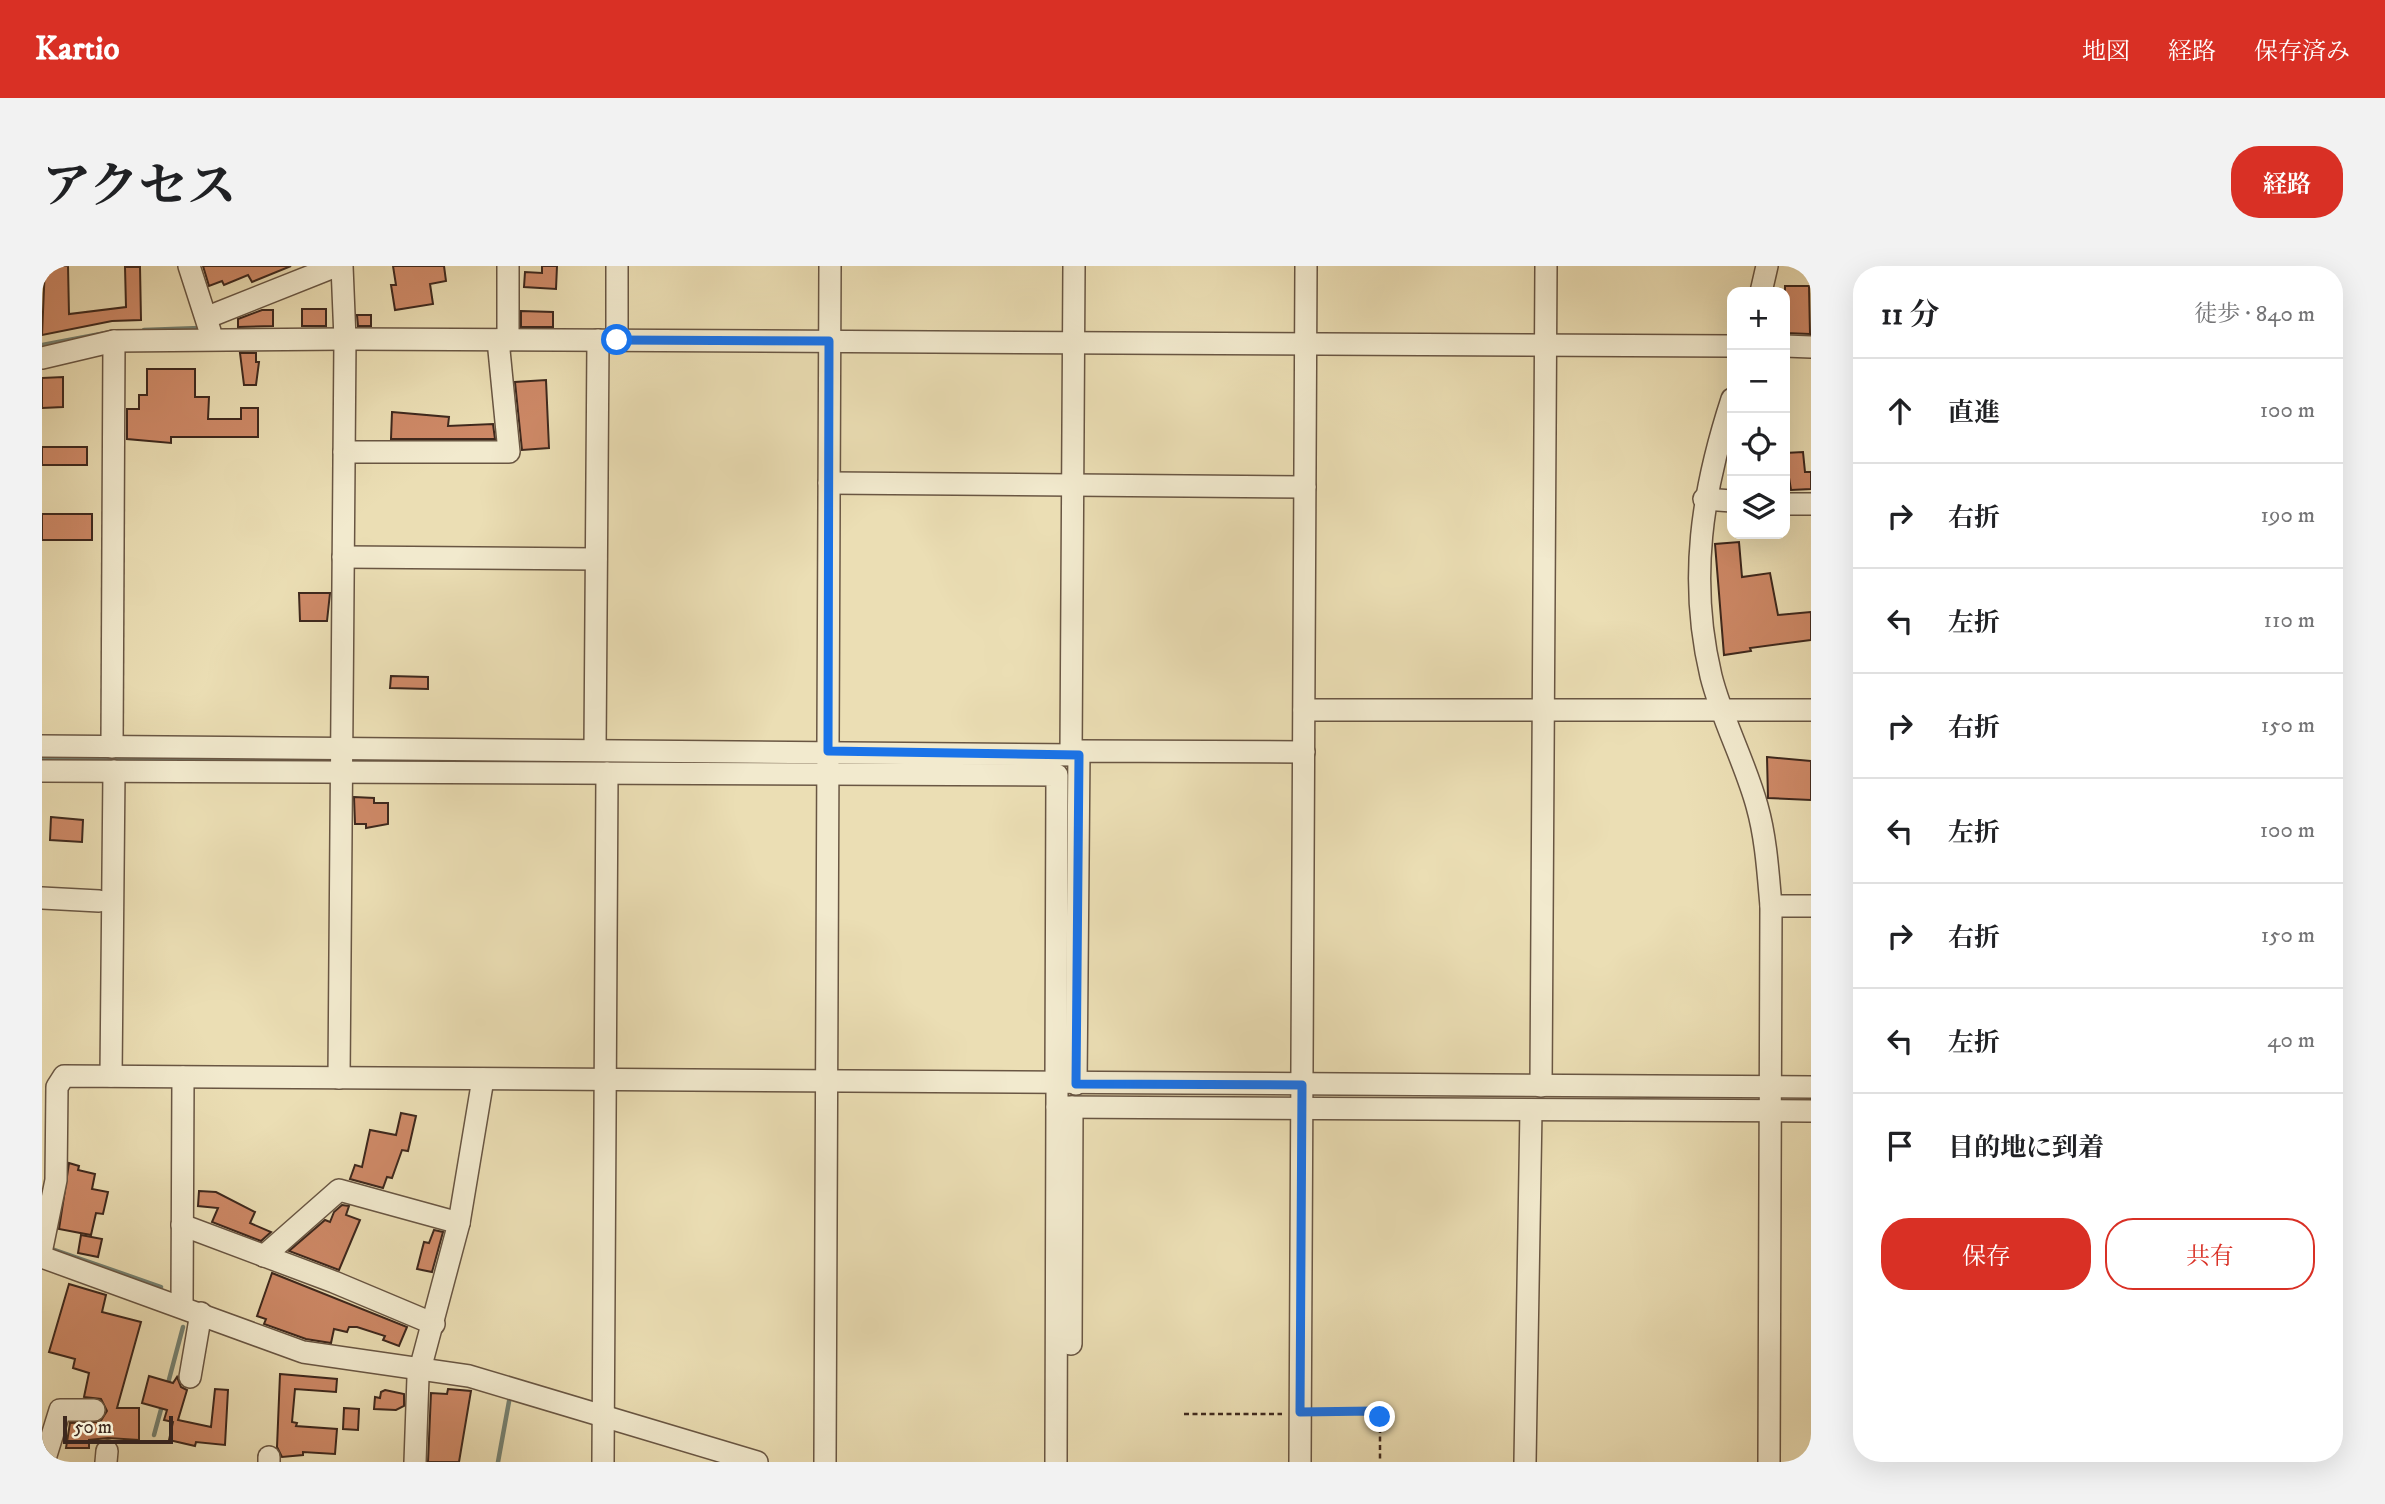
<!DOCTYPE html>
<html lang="ja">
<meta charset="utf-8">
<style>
:root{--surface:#fff;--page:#f2f2f2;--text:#202124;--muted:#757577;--line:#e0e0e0;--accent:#d93025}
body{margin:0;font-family:"IM FELL DW Pica","Noto Serif JP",serif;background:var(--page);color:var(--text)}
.controls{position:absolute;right:21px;top:21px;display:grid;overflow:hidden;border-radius:14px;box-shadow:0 7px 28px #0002}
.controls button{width:63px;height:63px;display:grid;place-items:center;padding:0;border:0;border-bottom:2px solid var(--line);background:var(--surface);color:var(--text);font:35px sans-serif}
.scale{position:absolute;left:21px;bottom:18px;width:110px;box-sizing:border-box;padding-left:7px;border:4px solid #3e281d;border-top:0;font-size:19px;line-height:24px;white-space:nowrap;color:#3e281d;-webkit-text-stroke:5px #f2eace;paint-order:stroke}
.stop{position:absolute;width:21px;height:21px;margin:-16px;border:5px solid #1a73e8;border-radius:50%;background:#fff}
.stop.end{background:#1a73e8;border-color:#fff;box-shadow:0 2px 7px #0008}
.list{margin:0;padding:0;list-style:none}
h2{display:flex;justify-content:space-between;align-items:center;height:91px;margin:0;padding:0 28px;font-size:30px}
h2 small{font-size:23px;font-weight:400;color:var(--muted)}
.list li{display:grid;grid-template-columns:46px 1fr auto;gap:21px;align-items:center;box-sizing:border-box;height:105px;padding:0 28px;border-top:2px solid var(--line)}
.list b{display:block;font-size:26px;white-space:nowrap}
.list em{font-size:23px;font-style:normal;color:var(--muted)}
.actions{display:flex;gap:14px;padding:21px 28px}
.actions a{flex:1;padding:16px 0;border:2px solid var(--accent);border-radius:28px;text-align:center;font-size:24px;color:var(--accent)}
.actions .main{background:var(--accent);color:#fff}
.icon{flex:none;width:38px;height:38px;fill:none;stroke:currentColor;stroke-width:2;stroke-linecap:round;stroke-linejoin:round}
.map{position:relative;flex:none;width:1769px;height:1196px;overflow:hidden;border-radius:28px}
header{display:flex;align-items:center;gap:42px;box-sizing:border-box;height:98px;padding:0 35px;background:var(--accent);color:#fff}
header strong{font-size:33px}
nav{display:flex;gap:38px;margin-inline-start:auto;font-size:24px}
.intro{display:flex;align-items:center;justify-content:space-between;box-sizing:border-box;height:168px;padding:0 42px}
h1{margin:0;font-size:49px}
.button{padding:18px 32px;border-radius:28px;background:var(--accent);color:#fff;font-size:24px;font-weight:700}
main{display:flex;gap:42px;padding:0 42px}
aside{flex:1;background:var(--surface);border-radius:28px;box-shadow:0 7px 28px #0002}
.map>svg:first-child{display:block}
</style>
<header>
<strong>Kartio</strong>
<nav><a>地図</a><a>経路</a><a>保存済み</a></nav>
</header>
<div class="intro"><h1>アクセス</h1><a class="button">経路</a></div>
<main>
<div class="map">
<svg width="1769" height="1196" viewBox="0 0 1769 1196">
<rect width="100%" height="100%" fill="#ebdeb4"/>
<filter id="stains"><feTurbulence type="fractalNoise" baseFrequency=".00286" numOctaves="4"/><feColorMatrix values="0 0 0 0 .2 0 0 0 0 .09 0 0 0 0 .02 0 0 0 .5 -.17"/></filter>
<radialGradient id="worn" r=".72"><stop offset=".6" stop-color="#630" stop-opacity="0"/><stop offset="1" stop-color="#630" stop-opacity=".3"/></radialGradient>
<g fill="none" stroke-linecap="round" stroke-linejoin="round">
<g stroke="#758171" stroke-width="4.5">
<polyline points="0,5 2,0"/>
<polyline points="102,64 158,62"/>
<polyline points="0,79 69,66"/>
<polyline points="0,493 292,494"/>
<polyline points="306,494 674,496"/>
<polyline points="7,982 119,1021"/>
<polyline points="125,1121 141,1061"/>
<polyline points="112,1169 121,1136"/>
<polyline points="456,1196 468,1130"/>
</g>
</g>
<g fill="#ce8967" stroke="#3e281d" stroke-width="2">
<polygon points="3,0 26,0 27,48 84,41 83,1 98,1 99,54 70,55 0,69"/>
<polygon points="161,0 249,0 210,16 206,9 182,19 180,15 167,20"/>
<polygon points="351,0 402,0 404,15 388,18 391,38 353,44 349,19 354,19"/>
<polygon points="500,0 515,0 514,23 482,21 483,6 500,7"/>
<polygon points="1743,20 1767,20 1768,68 1743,67"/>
<rect x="260" y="43" width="24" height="17"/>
<polygon points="220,44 231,44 231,60 196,61 196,53"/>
<polygon points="479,45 511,46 511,61 479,61"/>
<polygon points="315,49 329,49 329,60 316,60"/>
<polygon points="198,87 214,87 214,96 217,96 214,119 202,119"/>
<polygon points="105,103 153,103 153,131 167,131 166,153 199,153 199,142 216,142 216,171 129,171 129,177 85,173 85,143 97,143 97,129 105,129"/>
<polygon points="21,111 21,141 0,142 0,112"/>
<polygon points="504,114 507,182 480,184 473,116"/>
<polygon points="350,146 407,151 406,160 451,158 453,173 349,173"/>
<rect x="0" y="181" width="45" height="18"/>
<polygon points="1761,186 1763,206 1769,206 1769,223 1749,224 1743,187"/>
<rect x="0" y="248" width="50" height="26"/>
<polygon points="1697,276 1700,311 1728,307 1736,349 1769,346 1769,374 1708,382 1709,385 1682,389 1673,278"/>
<polygon points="257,327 288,327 285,355 258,355"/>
<polygon points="349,410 386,411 386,423 348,422"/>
<polygon points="1725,491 1769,495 1769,534 1726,532"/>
<polygon points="312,531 332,532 332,537 346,537 346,558 324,562 324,558 313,558"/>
<polygon points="9,551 41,554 40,576 8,574"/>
<polygon points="359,847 374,850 366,885 360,884 350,912 345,911 341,922 308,913 313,899 320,901 328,864 354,869"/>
<polygon points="27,897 37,900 36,904 53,908 50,923 66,926 61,948 54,947 49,969 17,963"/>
<polygon points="157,925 174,926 213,946 208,957 229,966 219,975 170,956 176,942 156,940"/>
<polygon points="300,939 307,940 304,949 318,954 297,1004 247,985 283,954 288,956 292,946"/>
<polygon points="392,964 401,966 390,1006 375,1003 382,976 387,977"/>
<polygon points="39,969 60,973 56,991 36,987"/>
<polygon points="230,1007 365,1061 357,1080 341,1074 343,1070 315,1061 307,1061 305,1066 292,1063 289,1077 264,1073 222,1058 224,1053 215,1050"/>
<polygon points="27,1018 64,1029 60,1046 99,1056 75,1142 97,1142 97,1174 66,1172 47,1174 47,1182 24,1182 28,1157 58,1156 65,1145 59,1133 42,1131 47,1107 31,1102 33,1093 7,1086"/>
<polygon points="238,1108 295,1113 294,1126 253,1123 250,1156 255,1157 254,1160 295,1163 293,1188 261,1186 261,1189 240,1191 235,1181"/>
<polygon points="107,1110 131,1117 135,1111 139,1121 145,1124 136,1154 169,1161 173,1123 186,1124 183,1179 154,1176 153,1180 127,1174 131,1156 122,1154 125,1144 100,1137"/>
<polygon points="406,1123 429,1125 417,1196 386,1196 389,1127 405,1128"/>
<polygon points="343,1124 362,1128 362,1140 354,1144 332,1143 333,1131 338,1132 339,1126"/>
<polygon points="302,1142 317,1143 316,1164 301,1163"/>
</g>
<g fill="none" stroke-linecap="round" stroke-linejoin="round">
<g stroke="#695643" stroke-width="24">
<g id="minor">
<polyline points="147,0 168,65"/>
<polyline points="466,0 466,74"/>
<polyline points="1719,26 1725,0"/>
<polyline points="166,51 294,0"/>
<polyline points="575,74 575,0"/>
<polyline points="1743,80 1769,81"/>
<polyline points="0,92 72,75 303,73 1690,80"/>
<path d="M 1690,133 C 1660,225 1646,314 1669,410 C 1680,454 1703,496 1715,540 C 1724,572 1726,606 1729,640 L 1727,1196"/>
<polyline points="302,186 467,186 456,74"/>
<polyline points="787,217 1263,221"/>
<polyline points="1662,233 1690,235"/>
<polyline points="1743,238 1769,238"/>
<polyline points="301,291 554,293"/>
<polyline points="1262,444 1769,444"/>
<polyline points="0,480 1037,489"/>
<polyline points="70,481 72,75"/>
<polyline points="553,484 556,74"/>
<polyline points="1029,488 1032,0"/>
<polyline points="0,505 1015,509 1014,818"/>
<polyline points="0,632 57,635"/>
<polyline points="1729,640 1769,640"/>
<polyline points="69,810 72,505"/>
<polyline points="297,812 303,73 300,0"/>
<polyline points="1034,818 1037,485 1262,486"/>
<polyline points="1499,820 1504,0"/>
<polyline points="1015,841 1769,845"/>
<polyline points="140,959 292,1016 392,1058"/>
<polyline points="0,982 14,914 15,821 22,810 1769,821"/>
<polyline points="222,990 297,924 417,957"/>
<polyline points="0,991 261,1086 427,1110 715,1196"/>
<polyline points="140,1040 141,811"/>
<polyline points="1029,1078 1030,841"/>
<polyline points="148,1111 159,1047"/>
<polyline points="2,1196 18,1144 52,1144"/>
<polyline points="64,1196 65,1185"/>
<polyline points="227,1196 227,1191"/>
<polyline points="373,1196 376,1111 417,957 441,813"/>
<polyline points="561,1196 565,507"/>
<polyline points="783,1196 788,0"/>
<polyline points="1014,1196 1015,827"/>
<polyline points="1258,1196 1264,0"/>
<polyline points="1483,1196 1489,844"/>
</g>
</g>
<g stroke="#3e281d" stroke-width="2.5" stroke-dasharray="5 3.5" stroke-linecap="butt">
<polyline points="1275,1145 1332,1145 1338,1151 1338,1196"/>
<polyline points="1142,1148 1240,1148"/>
</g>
<use href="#minor" stroke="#f2eace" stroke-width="21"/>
</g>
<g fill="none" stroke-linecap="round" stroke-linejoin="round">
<polyline stroke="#1a73e8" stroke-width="9" points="575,74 787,75 786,485 1037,489 1034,818 1260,819 1258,1146 1332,1145 1338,1151"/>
</g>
<rect width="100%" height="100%" filter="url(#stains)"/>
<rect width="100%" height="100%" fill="url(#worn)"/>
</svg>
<div class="controls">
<button>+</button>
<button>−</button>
<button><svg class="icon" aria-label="locate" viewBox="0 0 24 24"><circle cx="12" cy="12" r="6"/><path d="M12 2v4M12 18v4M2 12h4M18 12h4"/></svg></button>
<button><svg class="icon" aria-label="layers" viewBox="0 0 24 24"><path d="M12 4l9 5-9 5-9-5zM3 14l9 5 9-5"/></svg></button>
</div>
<div class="scale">50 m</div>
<div class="stop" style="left:575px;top:74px"></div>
<div class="stop end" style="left:1338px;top:1151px"></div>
</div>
<aside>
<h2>11 分<small>徒歩 · 840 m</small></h2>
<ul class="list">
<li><svg class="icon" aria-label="ahead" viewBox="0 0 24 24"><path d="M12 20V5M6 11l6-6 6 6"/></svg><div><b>直進</b></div><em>100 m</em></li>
<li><svg class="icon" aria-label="right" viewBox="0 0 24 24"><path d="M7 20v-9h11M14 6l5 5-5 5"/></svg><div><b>右折</b></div><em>190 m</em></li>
<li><svg class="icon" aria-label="left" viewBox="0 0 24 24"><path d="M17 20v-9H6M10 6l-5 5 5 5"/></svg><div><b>左折</b></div><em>110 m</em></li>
<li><svg class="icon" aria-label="right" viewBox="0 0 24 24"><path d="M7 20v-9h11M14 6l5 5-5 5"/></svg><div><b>右折</b></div><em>150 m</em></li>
<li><svg class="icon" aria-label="left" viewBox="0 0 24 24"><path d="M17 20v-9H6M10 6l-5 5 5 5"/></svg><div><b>左折</b></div><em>100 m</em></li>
<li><svg class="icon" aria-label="right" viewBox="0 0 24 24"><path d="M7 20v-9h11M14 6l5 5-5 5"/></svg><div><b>右折</b></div><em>150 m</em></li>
<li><svg class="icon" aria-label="left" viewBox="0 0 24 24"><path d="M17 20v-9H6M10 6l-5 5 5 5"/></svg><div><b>左折</b></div><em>40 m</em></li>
<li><svg class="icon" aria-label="arrive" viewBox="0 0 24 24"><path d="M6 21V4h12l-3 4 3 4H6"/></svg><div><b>目的地に到着</b></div></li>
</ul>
<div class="actions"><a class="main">保存</a><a>共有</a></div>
</aside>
</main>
